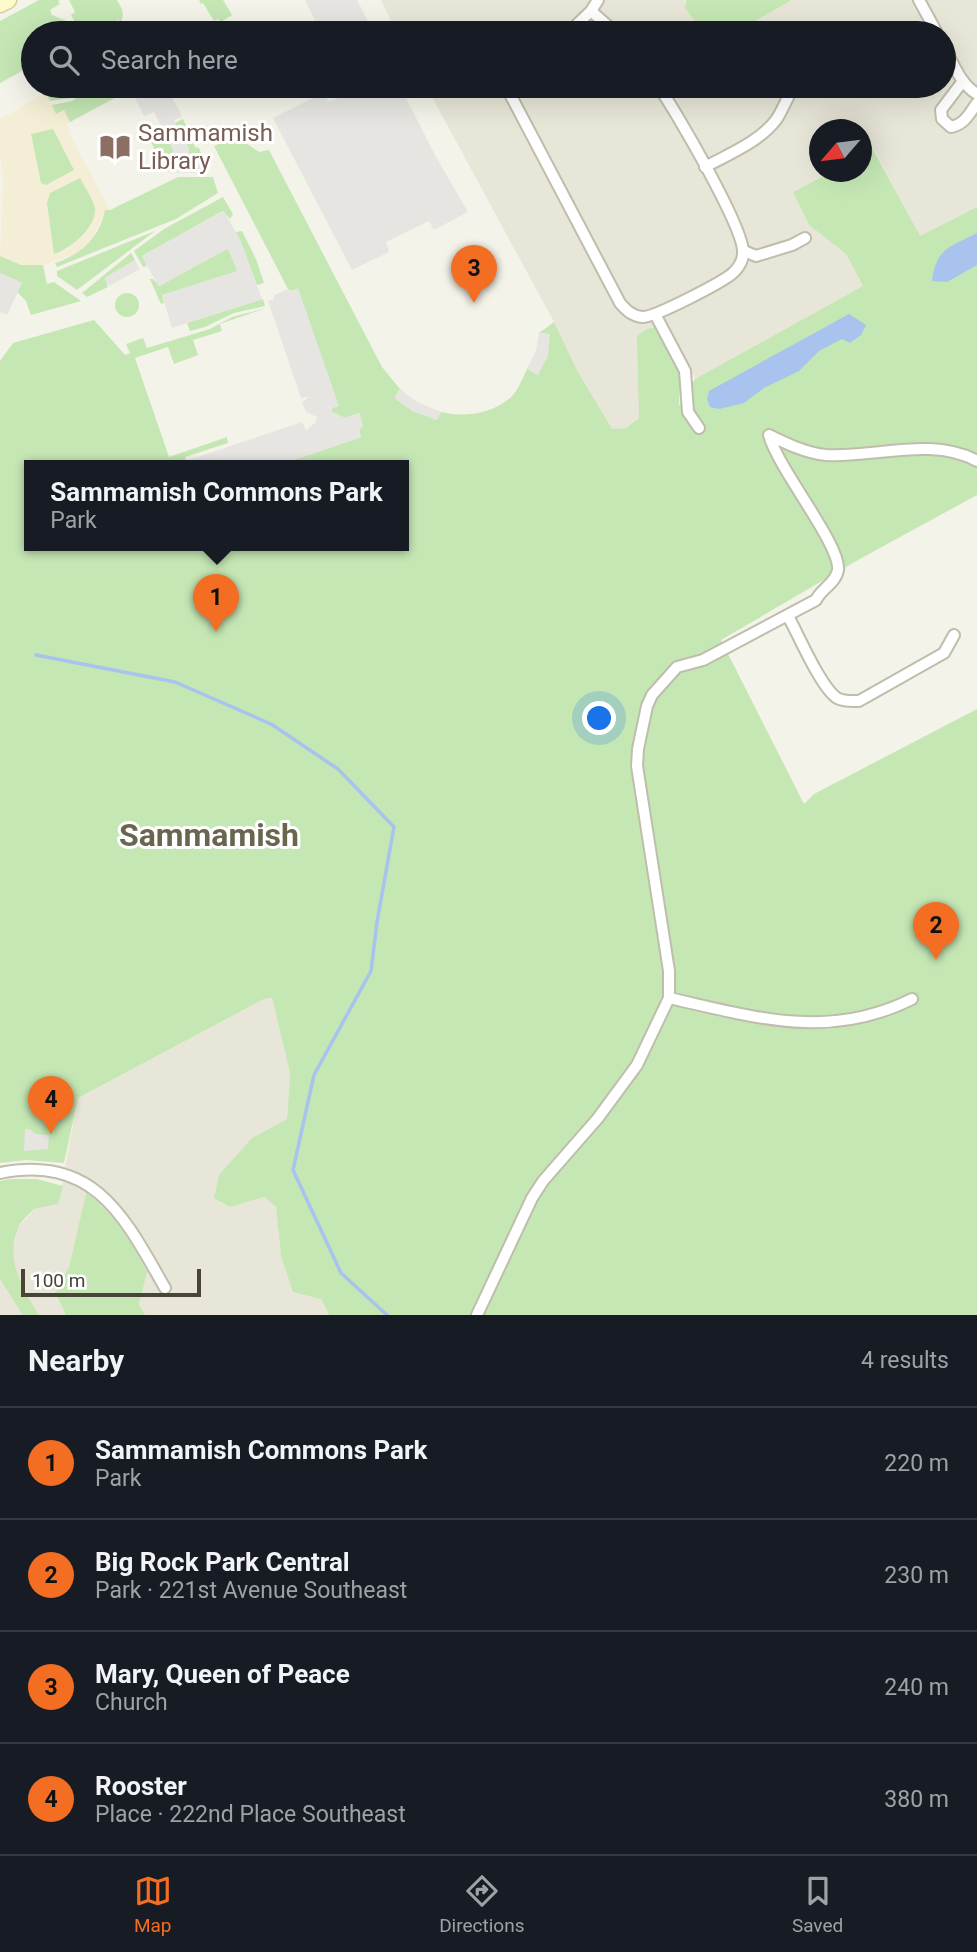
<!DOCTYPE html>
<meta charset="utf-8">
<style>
:root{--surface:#171b24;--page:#242831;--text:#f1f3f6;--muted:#9ea1a6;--line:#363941;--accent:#f36e22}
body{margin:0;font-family:Roboto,sans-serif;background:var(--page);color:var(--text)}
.compass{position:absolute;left:809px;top:119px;width:63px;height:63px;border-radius:50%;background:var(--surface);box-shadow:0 7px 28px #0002;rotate:242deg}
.scale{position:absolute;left:21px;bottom:18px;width:180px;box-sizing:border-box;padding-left:7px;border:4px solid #484538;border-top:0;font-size:19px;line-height:24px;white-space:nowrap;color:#484538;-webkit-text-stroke:5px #fff;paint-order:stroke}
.you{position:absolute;left:600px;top:719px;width:24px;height:24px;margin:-18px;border:5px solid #fff;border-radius:50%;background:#1a73e8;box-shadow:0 0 0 10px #1a73e833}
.badge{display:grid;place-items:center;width:46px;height:46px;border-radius:50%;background:var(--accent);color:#111;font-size:23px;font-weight:700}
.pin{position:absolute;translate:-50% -58px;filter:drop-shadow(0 2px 4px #0008)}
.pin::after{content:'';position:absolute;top:37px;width:24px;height:21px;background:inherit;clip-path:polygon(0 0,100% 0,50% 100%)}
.popup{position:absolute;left:24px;top:460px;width:385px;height:91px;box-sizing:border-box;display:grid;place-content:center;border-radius:0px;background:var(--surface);filter:drop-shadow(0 2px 5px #0005);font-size:23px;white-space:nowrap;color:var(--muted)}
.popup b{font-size:26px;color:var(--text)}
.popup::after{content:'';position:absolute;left:50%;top:100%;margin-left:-14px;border:14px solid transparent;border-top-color:var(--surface)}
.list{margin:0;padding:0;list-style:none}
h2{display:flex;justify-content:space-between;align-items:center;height:91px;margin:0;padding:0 28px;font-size:30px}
h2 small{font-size:23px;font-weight:400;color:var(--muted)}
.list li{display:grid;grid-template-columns:46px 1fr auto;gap:21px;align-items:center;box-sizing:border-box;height:112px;padding:0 28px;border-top:2px solid var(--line)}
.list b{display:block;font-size:26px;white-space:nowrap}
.list p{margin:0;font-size:23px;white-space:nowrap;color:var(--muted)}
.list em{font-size:23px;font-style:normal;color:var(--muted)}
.icon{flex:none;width:38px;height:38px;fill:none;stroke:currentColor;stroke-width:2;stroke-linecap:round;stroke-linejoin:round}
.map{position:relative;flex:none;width:977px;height:1315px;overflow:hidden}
.search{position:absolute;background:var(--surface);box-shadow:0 7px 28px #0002;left:21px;right:21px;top:21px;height:77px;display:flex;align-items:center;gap:18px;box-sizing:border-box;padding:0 24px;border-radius:38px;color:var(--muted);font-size:26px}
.sheet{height:539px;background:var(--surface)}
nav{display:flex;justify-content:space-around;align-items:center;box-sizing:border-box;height:98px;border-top:2px solid var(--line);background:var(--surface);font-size:19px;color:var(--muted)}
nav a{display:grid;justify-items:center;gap:4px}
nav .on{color:var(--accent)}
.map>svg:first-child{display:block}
</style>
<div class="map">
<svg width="977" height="1315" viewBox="0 0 977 1315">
<rect width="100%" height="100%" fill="#f4f3e9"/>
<g fill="#e8e6d8">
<polygon points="381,0 686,0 684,2 704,33 397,33"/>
<polygon points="790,0 977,0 977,207 920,237 874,149 862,155 862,130 820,130 820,172 831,172 793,192 809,225 846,254 863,286 695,379 668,324 647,329 639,380 639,418 626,428 612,430 578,372 554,322 426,86 944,86 944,33 734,33"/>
<polygon points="272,998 290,1073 287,1119 252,1138 230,1206 264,1197 276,1207 281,1256 321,1299 329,1315 145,1315 86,1193 69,1267 55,1292 66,1315 39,1315 23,1290 15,1268 13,1252 17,1229 34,1209 58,1204 78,1098 264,999"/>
<polygon points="0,1279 23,1314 21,1315 0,1315"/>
</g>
<path fill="#f5eed6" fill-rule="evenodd" d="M 45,93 L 56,113 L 64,110 L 70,122 L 67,124 L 70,135 L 110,210 L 105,213 L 91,241 L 72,256 L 43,265 L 21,265 L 0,256 L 3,176 L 0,155 L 0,119 ZM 53,130 L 46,185 L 41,182 L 31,134 ZM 50,193 L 93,216 L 81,236 L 65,251 L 50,199 Z"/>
<g fill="#c5e7b4">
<polygon points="39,0 60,0 58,1 60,4 50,10 52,15 67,21 73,33 33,33 33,59 24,64 26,69 0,83 0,21"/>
<path d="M 69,0 L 117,0 C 122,8 125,14 121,22 L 118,20 L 113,22 L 117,25 L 102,33 L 81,33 L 71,15 L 75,12 Z"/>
<polygon points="199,0 223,0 232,15 221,22 218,19 214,21 203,3 201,4"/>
<polygon points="686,0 790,0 790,1 734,33 704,33 685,8"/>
<polygon points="65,86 85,86 71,98 50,101 47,96"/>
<polygon points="92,86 122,86 119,88 122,94 70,122 64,110 56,114 52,105 72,101 82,94 86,98 92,98 95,92"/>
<polygon points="183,119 195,147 199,148 203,157 193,160 189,157 175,123"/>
<polygon points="53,129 74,170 46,185 41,183 31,134"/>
<path d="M 145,130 L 149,132 L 151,130 C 163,134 175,141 173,156 L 160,160 Z"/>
<path d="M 232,138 L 242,140 L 259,152 L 269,150 L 382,367 L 400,389 L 395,398 L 436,420 L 441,412 C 466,418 495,414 514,394 C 519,388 523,377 527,369 L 538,375 L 550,334 L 539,333 L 554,322 L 578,372 L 612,429 L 626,428 L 639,418 L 637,336 L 647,329 L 657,327 L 680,372 L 679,406 L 695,379 L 863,286 L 846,254 L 809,225 L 793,192 L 831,172 L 862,172 L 862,155 L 873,149 L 920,236 L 977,207 L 977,495 L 858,560 L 721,640 L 804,804 L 814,794 L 977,709 L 977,1315 L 329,1315 L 321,1299 L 293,1292 L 281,1256 L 276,1207 L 264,1197 L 230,1207 L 214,1198 L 219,1175 L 252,1138 L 287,1119 L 290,1073 L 272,998 L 264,999 L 78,1098 L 64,1163 L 27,1160 L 0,1163 L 0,361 L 13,343 L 94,320 L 125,355 L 130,353 L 126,344 L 143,338 L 147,348 L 210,329 L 232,317 L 266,308 L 220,324 L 222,331 L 193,340 L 198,355 L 174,364 L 168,347 L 135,358 L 169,457 L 227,437 L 228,443 L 185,457 L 188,466 L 29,466 L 29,546 L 403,546 L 403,466 L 276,466 L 361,437 L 359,429 L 363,426 L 359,413 L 345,418 L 331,412 L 332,408 L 338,406 L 298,289 L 289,291 L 214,146 Z"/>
<path d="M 178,177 L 213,177 L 218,193 L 176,219 L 57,267 L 55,263 C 81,255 100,237 105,210 L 110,210 Z"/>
<path d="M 80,178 C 84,186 94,200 95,209 C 96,228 70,249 54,254 L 47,203 L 50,193 Z"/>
<polygon points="223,197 233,214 230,219 223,211 142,256 147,266 143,267 134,251 164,229"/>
<polygon points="155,231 77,290 57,276 57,271"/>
<polygon points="242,231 256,259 264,283 257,285 236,232"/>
<polygon points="228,248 238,271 162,295 164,303 161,304 150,279 153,279 159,286"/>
<polygon points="131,253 135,260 105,278 108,287 87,297 82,293"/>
<polygon points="0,256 21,265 43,265 47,284 54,282 81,301 31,315 26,301 17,292 22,283 0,273"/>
<circle cx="127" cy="305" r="12"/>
<polygon points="263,299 265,306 234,313 205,327 190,331 187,323"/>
<path d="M 11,1179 L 37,1179 L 63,1186 L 58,1204 L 34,1209 C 28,1215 19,1223 17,1231 C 6,1262 23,1289 39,1315 L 21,1315 L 22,1314 L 0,1279 L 0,1181 Z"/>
<path d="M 86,1193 C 114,1213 131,1241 147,1272 L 139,1304 L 145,1315 L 66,1315 L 55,1292 L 69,1267 Z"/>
</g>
<g fill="#e6e5e1">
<polygon points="305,0 357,0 374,33 321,33"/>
<polygon points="129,86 166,86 182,116 174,120 189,148 189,157 193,160 203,157 209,169 194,173 166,172 160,160 171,158 173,150 154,112 144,116"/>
<polygon points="346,86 400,86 436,157 468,212 434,230 429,221 386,242 389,252 352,270 273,118 323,93 329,102 349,93"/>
<polygon points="224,211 241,241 262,299 172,328 162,295 237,271 228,249 158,286 142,256"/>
<polygon points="135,260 140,269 109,286 104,278"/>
<polygon points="0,273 22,283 7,315 0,312"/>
<polygon points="298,288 339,406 332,408 331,411 345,418 359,413 363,426 359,429 361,437 276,466 188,466 186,461 302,422 306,430 315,423 317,417 306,412 302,402 309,397 301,398 268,301 274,299 274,295 288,289 291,291"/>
<polygon points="539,333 550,334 548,356 538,375 527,369 536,351"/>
<polygon points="400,389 417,402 441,412 437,420 412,411 394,398"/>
<polygon points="25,1129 30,1129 35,1134 49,1135 48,1149 24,1151"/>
</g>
<g fill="#a8c3ee">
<path d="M 977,233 L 977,265 L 947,282 L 932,281 C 936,248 950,247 977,233 Z"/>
<polygon points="849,314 866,325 861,335 850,343 842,339 819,351 799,371 764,388 744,403 719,409 710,407 707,399 709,391"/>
</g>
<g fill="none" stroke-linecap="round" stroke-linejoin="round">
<polyline stroke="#a8c3ee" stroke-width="3.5" points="36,655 175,682 271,724 338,769 394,827 377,922 371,971 314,1075 293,1170 341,1273 387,1315"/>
<g stroke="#bfbdac" stroke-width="14">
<g id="minor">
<polyline points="919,0 937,33"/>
<polyline points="591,11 616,33"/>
<polyline points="568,33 591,11 598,0"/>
<path d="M 944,46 C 953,63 960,84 977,94"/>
<path d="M 963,81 L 941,110 L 942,119 L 951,127 C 965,124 969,114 977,103"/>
<path d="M 508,86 L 511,96 L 620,303 C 626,310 632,316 642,317 C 654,318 725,281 734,272 C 739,267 743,260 743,253 C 745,230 675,109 658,86"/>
<path d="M 705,167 C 729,154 759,142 776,120 C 782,111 787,99 792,89"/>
<polyline points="744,251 756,256 792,245 805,238"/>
<polyline points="655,314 685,371 688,412 699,428"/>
<path d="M 788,616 C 798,634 821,688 837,698 C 844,702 852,701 859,701 L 944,653 L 954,635"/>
<path d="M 669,998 C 755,1017 828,1041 912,999"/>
<path d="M 0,1173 C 95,1154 125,1218 165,1288"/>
<path d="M 477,1315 L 532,1198 L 543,1181 L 598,1118 L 637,1065 L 669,998 L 669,971 L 637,766 L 638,749 L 647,706 L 652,695 L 677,667 L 703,660 L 816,600 C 821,589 836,583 838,570 C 841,545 778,469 769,435 C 787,444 806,453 826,455 C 875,458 932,436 977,461"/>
</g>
</g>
<g stroke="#d2d09a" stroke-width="19">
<polyline id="secondary" points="0,4 8,0"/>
</g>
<use href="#minor" stroke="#fff" stroke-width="10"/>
<use href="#secondary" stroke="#fdfbcb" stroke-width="16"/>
</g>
<defs>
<g id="library-bare" transform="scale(2.415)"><path d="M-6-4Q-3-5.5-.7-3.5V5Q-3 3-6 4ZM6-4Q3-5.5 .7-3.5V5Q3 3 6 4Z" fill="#8d6e63" stroke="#fff" stroke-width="2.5" paint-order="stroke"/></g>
</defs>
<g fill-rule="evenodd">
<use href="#library-bare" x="115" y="147"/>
</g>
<g text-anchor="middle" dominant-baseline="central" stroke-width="6" stroke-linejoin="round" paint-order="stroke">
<g font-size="24" fill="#785e54" stroke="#fff" text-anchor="start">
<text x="138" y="133">Sammamish<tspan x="138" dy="28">Library</tspan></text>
</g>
<g font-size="32" font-weight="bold" fill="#6a654f" stroke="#fff">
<text x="209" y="835">Sammamish</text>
</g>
</g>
</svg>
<svg class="compass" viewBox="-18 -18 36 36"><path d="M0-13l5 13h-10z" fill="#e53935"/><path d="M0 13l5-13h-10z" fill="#9ea1a6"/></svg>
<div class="scale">100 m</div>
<div class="you"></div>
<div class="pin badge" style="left:216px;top:632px">1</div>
<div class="popup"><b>Sammamish Commons Park</b>Park</div>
<div class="pin badge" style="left:936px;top:960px">2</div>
<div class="pin badge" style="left:474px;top:303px">3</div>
<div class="pin badge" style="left:51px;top:1134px">4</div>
<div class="search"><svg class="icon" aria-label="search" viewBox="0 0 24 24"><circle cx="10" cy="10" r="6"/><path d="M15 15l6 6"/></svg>Search here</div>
</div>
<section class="sheet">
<h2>Nearby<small>4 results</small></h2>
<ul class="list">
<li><span class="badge">1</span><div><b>Sammamish Commons Park</b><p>Park</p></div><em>220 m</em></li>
<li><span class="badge">2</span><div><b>Big Rock Park Central</b><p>Park · 221st Avenue Southeast</p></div><em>230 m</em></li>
<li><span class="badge">3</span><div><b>Mary, Queen of Peace</b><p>Church</p></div><em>240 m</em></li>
<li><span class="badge">4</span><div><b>Rooster</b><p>Place · 222nd Place Southeast</p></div><em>380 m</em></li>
</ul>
</section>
<nav>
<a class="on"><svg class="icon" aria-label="map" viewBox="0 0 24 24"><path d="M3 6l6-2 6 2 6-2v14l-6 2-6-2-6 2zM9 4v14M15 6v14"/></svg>Map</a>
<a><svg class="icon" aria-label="directions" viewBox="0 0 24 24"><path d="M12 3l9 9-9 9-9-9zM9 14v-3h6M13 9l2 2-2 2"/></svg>Directions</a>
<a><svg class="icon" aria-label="saved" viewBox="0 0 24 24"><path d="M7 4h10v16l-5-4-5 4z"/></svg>Saved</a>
</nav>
